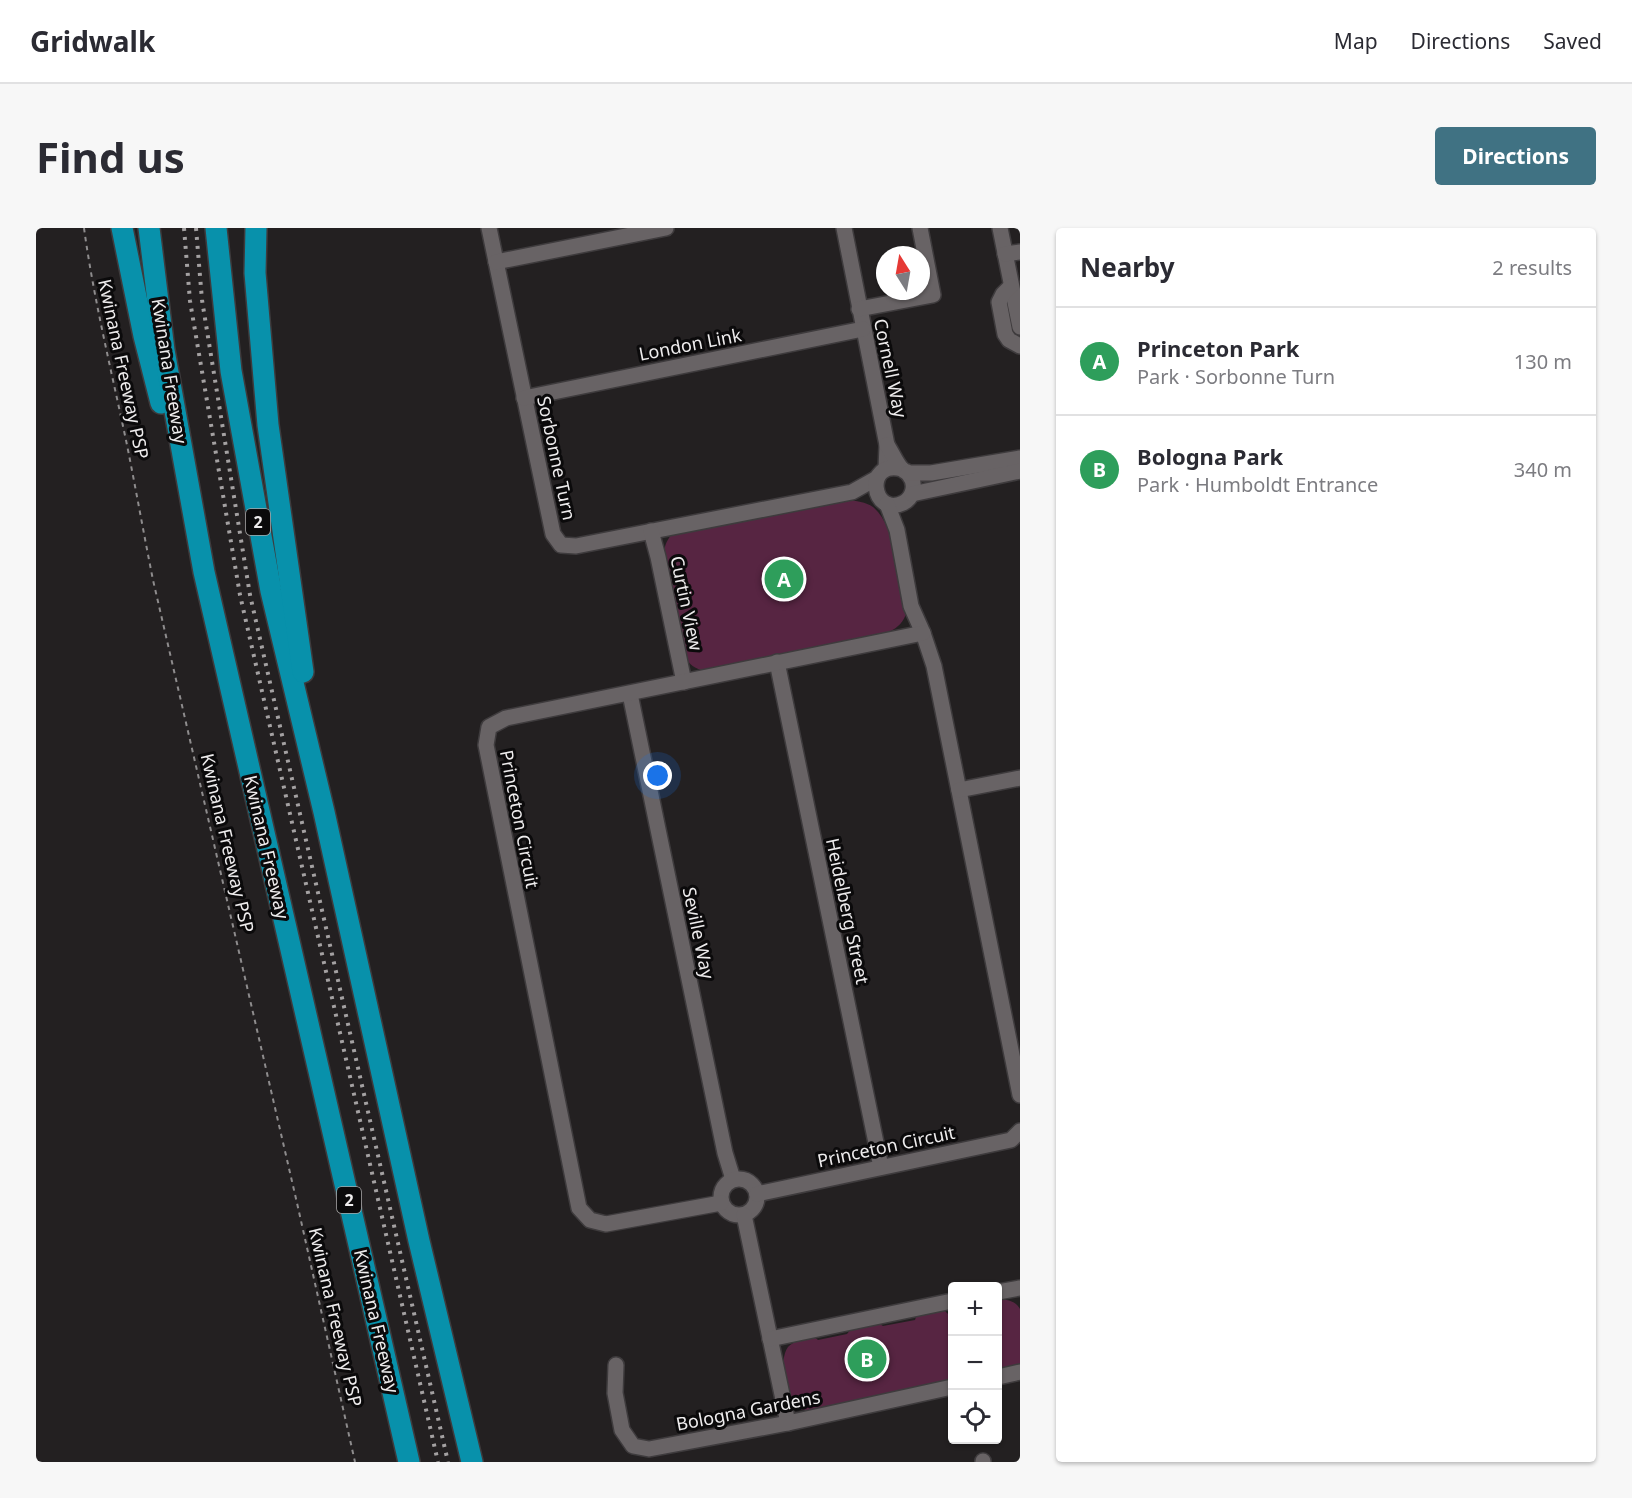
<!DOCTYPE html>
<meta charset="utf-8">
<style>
:root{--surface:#fff;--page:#f7f7f7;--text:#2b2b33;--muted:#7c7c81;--line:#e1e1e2;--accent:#407283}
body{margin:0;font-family:"Noto Sans",sans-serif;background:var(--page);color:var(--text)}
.controls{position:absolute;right:18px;bottom:18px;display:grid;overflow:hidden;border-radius:6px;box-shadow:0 2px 4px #0004}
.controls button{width:54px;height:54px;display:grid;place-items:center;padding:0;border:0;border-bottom:2px solid var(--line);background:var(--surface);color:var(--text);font:30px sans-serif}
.compass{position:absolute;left:840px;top:18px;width:54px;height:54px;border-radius:50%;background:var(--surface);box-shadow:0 2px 4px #0004;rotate:349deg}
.you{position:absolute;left:622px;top:548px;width:21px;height:21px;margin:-15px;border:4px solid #fff;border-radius:50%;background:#1a73e8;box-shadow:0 0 0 9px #1a73e833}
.badge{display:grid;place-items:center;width:39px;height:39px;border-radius:50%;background:var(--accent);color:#fff;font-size:20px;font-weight:700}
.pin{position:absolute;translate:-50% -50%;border:3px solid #fff;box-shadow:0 2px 6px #0006}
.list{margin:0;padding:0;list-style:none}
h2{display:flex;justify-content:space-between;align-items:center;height:78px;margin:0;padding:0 24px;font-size:26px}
h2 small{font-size:20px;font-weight:400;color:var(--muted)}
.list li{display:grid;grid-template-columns:39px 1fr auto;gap:18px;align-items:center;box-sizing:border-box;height:108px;padding:0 24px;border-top:2px solid var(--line)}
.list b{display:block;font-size:22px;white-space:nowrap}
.list p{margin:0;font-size:20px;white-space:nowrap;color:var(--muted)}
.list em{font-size:20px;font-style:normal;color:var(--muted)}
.icon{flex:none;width:33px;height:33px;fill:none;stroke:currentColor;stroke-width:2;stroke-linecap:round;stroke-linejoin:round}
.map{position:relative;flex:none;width:984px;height:1234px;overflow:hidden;border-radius:6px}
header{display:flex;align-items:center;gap:36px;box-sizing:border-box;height:84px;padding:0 30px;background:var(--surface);border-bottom:2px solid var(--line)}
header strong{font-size:28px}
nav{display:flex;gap:33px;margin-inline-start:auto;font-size:21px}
.intro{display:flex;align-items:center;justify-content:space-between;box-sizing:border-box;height:144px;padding:0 36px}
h1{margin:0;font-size:42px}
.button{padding:15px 27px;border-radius:6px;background:var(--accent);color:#fff;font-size:21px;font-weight:700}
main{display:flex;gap:36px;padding:0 36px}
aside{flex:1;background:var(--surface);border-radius:6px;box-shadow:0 2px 4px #0004}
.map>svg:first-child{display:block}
</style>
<header>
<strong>Gridwalk</strong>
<nav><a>Map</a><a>Directions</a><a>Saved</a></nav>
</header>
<div class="intro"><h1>Find us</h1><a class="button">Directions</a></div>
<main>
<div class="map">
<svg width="984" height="1234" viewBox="0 0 984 1234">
<rect width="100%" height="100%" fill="#232021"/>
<g fill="#572542">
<path d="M 811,272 C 820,273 830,274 837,279 C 861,299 865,355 871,384 C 867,394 863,399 853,404 L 665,442 C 656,439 652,435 648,426 L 628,328 C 628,319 630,313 636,306 Z"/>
<path d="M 962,1071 C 971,1072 979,1072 984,1081 L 984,1136 L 962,1142 Z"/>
<path d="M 908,1082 L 912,1086 L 916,1085 L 916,1152 L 776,1182 C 772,1182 766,1182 763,1180 C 749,1172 742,1132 752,1119 C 757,1113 769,1111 777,1108 L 782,1112 L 811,1106 L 815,1101 L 842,1095 L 847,1098 L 879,1092 L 881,1086 Z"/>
</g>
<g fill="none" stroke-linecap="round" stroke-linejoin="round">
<g stroke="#3e3b3d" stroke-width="18">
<g id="minor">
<polyline points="453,0 517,306 525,317 540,318 816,264 841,250"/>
<polyline points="808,0 851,217 850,241"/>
<polyline points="964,0 984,99"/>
<polyline points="969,26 984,24"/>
<polyline points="460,34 630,0"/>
<polyline points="975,58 967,66 963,74 969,106 973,112 984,118"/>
<polyline points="823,81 897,67 884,0"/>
<polyline points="488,170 827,101"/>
<path d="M 851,217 C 856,224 860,235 866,241 C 873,247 868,240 873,247 C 881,256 877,270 867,275 C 836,290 827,231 866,241"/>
<polyline points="872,245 895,245 984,230"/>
<polyline points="876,266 984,243"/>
<polyline points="851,276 861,302 875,378 887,405 898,438 984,867"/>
<polyline points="615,303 622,329 648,454"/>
<polyline points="741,434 845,939"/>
<polyline points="594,466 689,925 697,951"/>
<polyline points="923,562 984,550"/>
<circle cx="703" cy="969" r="18"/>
<polyline points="721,966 975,912 984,903"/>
<polyline points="685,975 570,996 554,992 543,980 450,517 453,499 470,490 887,405"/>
<polyline points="708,987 752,1195"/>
<polyline points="962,1064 984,1060"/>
<polyline points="734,1111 916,1073"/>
<polyline points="580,1137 579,1165 586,1202 597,1218 613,1221 752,1195 916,1159"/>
<polyline points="962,1149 984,1144"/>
<polyline points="947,1233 947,1234"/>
</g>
</g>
<g stroke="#3e3b3d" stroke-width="24">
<g id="highway">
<polyline points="86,0 108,108 125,175"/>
<polyline points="113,0 128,122 168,344 373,1234"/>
<polyline points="180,0 195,143 235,363 288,584 383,1013 436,1234"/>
<polyline points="220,0 219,45 232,197 267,444"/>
</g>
</g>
<path stroke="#8e8c8d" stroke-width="2" stroke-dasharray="4.5 4.5" stroke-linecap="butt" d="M 48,0 C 58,73 76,145 91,217 C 100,262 108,307 117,352 L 261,975 L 319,1234"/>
<use href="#minor" stroke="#686365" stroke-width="15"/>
<use href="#highway" stroke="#0891ab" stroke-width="21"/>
<g stroke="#a4a1a2" stroke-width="4" stroke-dasharray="3 6" stroke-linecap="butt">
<polyline points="148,0 154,73 204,367 402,1234"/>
<polyline points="160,0 166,72 214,367 412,1234"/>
</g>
</g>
<g text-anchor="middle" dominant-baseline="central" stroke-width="6" stroke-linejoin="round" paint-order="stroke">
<g fill="#0b0a0b" stroke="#aaa8a9" stroke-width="1.5">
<rect x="210" y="281" width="24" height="26" rx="4.5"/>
<rect x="301" y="959" width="24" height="26" rx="4.5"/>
</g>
<g font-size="16" font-weight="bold" fill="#eeeced">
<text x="222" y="294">2</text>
<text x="313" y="972">2</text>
</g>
<g font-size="18" fill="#eeeced" stroke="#0b0a0b">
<text transform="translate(654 116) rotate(-11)">London Link</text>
<text transform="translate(855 140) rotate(78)">Cornell Way</text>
<text transform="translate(88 141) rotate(78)">Kwinana Freeway PSP</text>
<text transform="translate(134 143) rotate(81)">Kwinana Freeway</text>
<text transform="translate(521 230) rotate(78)">Sorbonne Turn</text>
<text transform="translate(651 375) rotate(78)">Curtin View</text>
<text transform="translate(484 591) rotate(79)">Princeton Circuit</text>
<text transform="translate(192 615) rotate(77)">Kwinana Freeway PSP</text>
<text transform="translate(231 619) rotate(77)">Kwinana Freeway</text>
<text transform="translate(812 683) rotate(78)">Heidelberg Street</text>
<text transform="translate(663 705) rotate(78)">Seville Way</text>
<text transform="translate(850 918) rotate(-12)">Princeton Circuit</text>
<text transform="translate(300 1089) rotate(77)">Kwinana Freeway PSP</text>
<text transform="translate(341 1093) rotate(77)">Kwinana Freeway</text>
<text transform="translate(712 1182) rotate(-11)">Bologna Gardens</text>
</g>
</g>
</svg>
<div class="controls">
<button>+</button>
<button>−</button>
<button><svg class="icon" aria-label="locate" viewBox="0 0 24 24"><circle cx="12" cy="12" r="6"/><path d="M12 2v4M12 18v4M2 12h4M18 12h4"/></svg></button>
</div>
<svg class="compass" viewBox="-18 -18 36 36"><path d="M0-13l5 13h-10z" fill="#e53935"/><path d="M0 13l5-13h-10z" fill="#7c7c81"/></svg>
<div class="you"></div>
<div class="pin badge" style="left:748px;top:351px;background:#2e9e5b">A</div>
<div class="pin badge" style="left:831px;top:1131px;background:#2e9e5b">B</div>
</div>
<aside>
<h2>Nearby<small>2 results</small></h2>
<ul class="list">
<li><span class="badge" style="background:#2e9e5b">A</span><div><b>Princeton Park</b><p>Park · Sorbonne Turn</p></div><em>130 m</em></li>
<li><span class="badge" style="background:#2e9e5b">B</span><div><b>Bologna Park</b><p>Park · Humboldt Entrance</p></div><em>340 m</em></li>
</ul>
</aside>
</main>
